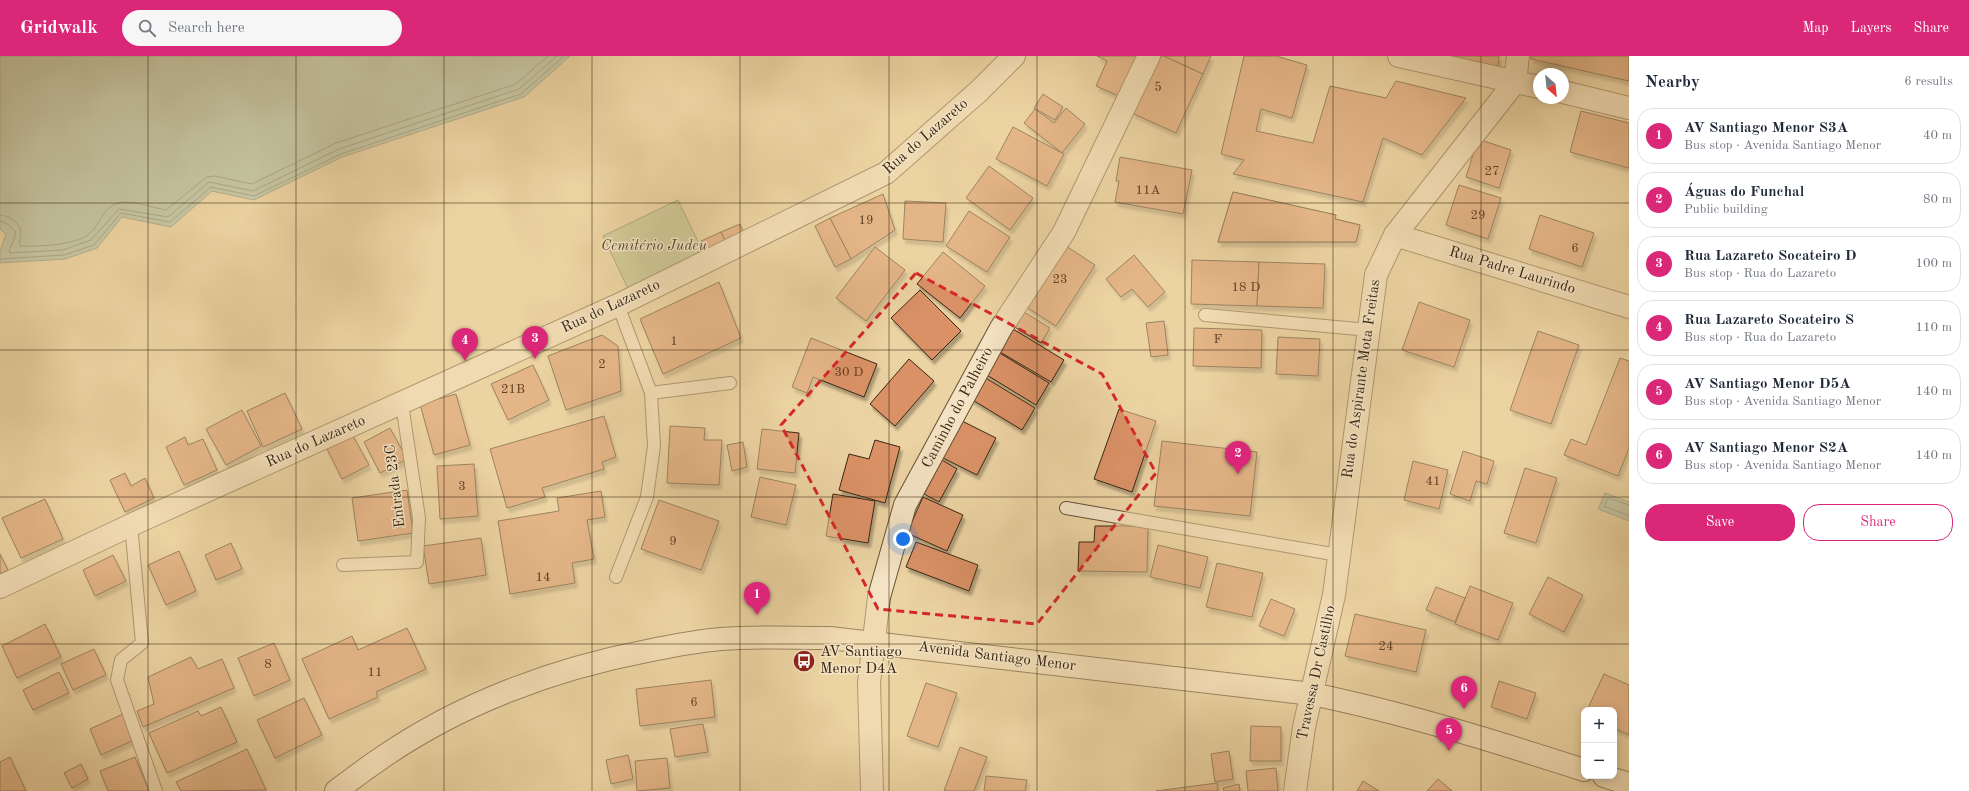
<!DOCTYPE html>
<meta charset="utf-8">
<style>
:root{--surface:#fff;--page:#f6f6f7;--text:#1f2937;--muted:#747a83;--line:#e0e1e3;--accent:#db2777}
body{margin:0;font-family:"Old Standard TT",serif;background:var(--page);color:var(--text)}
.controls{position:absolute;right:12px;bottom:12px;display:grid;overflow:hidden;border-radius:8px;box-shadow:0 2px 10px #0003}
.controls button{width:36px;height:36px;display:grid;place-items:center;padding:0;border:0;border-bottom:1px solid var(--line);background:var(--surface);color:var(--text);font:20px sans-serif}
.compass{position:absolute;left:1533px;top:12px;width:36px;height:36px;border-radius:50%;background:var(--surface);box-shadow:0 2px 10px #0003;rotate:153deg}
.you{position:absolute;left:903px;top:483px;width:14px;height:14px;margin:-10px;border:3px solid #fff;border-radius:50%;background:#1a73e8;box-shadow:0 0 0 6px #1a73e833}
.badge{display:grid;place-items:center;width:26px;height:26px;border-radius:50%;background:var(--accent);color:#fff;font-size:13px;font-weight:700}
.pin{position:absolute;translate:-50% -33px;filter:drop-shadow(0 1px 2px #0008)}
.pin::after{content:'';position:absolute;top:21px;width:14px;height:12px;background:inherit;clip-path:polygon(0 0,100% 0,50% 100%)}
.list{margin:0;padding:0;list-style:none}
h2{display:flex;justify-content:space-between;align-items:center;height:52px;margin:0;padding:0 16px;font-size:17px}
h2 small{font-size:13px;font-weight:400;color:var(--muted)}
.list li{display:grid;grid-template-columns:26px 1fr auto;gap:12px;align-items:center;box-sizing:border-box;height:56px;margin:0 8px 8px;padding:0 8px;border:1px solid var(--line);border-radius:16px}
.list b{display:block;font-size:15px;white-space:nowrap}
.list p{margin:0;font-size:13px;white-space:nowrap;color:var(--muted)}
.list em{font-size:13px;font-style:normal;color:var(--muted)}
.actions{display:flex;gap:8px;padding:12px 16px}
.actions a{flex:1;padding:9px 0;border:1px solid var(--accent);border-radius:16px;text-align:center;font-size:14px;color:var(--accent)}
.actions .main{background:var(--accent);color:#fff}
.icon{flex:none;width:22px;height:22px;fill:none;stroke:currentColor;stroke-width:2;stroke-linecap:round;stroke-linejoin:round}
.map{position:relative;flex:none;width:1629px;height:735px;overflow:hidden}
header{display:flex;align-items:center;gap:24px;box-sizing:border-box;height:56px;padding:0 20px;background:var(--accent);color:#fff}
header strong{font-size:19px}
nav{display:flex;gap:22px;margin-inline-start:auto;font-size:14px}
.search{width:280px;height:36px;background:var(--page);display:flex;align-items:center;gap:10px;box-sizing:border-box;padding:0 14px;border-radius:22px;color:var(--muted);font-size:15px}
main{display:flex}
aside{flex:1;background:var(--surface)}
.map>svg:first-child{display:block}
</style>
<header>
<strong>Gridwalk</strong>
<div class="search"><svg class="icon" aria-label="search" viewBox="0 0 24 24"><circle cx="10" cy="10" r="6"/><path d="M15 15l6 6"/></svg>Search here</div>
<nav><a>Map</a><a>Layers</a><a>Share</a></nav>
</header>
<main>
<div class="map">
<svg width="1629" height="735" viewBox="0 0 1629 735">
<defs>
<filter id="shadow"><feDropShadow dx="2.5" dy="4.5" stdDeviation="1" flood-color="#0004"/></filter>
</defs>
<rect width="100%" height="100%" fill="#ecd3a3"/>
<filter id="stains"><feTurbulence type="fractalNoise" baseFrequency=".005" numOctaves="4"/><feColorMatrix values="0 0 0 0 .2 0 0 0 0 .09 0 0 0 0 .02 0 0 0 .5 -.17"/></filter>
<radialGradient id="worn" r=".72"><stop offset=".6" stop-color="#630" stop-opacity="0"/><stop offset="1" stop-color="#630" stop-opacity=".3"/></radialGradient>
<polygon fill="#b1be8a" stroke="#74724e" points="678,144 705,200 629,235 603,180"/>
<g fill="#99b8a7" stroke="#727e6b">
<polygon points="0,0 570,0 524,41 342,101 254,144 212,135 171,171 122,161 97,192 65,203 0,207 0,195 6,178 0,173"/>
<polygon points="1605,437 1629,446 1629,465 1598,453"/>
</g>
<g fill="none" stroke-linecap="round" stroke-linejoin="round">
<g stroke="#686f5c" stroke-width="1">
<path d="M 0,159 C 10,160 21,167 21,178 C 21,183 18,186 20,190 C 35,191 77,189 89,178 C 99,170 104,150 118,147 C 129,143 154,152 166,154 L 207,121 L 215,120 L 252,128 L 336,87 L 516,28 L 548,0"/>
<polyline points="0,165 6,167 15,175 15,181 9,195 10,197 63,194 91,184 119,153 168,161 209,126 253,135 339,93 519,33 557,0"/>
<polyline points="0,203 64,199 94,189 121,157 170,166 211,131 254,140 341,98 521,38 564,0"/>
<polyline points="1629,449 1608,442 1604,450 1629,460"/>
</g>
</g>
<g fill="#da9166" stroke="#382611" fill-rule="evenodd" filter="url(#shadow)">
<polygon points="1097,0 1142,0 1123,42 1096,30 1107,5"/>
<polygon points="1159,0 1164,0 1203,18 1176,77 1132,57"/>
<polygon points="1164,0 1211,0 1203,18"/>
<polygon points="1244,0 1276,0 1307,9 1292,62 1261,53 1256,75 1313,87 1330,30 1386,42 1396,25 1466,42 1422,99 1383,82 1363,146 1233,118 1244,104 1221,98"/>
<polygon points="1455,0 1499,0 1498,10 1454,6"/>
<polygon points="1531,0 1629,0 1629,25 1531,3"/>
<polygon points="1043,38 1063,51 1055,64 1034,52"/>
<polygon points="1066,52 1085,68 1062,97 1024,67 1035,53 1054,67"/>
<polygon points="1581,55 1629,67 1629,112 1570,96"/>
<polygon points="1013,71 1064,98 1047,130 996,103"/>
<polygon points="1478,83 1511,94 1499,132 1466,121"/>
<polygon points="1120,101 1192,114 1183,158 1115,146 1119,125 1116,125"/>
<polygon points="989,110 1033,142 1010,174 966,142"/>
<polygon points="1459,129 1501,142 1488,183 1446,169"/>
<path d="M 1233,136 L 1336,159 L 1335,163 L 1360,169 L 1356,186 L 1218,186 ZM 1269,146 L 1301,153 L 1298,165 L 1266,158 Z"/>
<polygon points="1233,136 1336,159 1335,163 1360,169 1356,186 1218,186"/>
<polygon points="883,138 895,174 851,203 830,162"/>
<polygon points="905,145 946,147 943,186 903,183"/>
<polygon points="969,155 1010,181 987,216 946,190"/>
<polygon points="1540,159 1594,177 1582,211 1529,193"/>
<polygon points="830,162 851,203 835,211 815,170"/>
<polygon points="740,168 746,182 727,190 721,176"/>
<polygon points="721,176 727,190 707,199 701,185"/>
<polygon points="1066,190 1095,209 1056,270 1026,251"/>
<polygon points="875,191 905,214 866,265 836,242"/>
<polygon points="943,196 985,230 960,262 917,228"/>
<polygon points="1134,199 1165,236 1148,251 1132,233 1121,241 1106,223"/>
<polygon points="1192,204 1259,206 1257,250 1191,248"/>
<polygon points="1259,206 1325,208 1323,252 1257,250"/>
<polygon points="719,226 741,282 663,318 640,263"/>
<polygon points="920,234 961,275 932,304 891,262"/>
<polygon points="1419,246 1470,264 1454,311 1402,294"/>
<polygon points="1024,256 1050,272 1041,287 1015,271"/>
<polygon points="1164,265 1168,299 1151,301 1146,267"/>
<polygon points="1194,272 1262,274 1261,312 1193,310"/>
<polygon points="1013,273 1064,304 1051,326 1000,296"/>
<polygon points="1538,275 1579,289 1551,368 1510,354"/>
<polygon points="602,279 618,290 621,335 566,354 548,300"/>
<polygon points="1278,281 1320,283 1318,320 1276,318"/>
<polygon points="811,282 877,308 864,341 813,321 807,337 792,331"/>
<polygon points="998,296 1049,327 1036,349 985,318"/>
<polygon points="1620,302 1629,305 1629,392 1618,420 1564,399 1571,383 1586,389"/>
<polygon points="909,303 934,325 895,370 870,348"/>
<polygon points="533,309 549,344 508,364 491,328"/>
<polygon points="984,321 1035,352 1022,374 971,343"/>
<polygon points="285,337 302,373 263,391 247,355"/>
<polygon points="456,338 470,389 434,399 420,348"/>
<polygon points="1119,353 1156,365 1132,436 1094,423"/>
<polygon points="242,354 261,390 226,409 206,373"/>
<polygon points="604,360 616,401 602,406 604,413 542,432 545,441 507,452 490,393"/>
<polygon points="960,364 996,382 977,419 941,401"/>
<polygon points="670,370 705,372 704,384 722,384 719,429 667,427"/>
<polygon points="390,372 407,403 380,417 364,386"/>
<polygon points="762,373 799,377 795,417 757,413"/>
<polygon points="352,378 369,409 342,423 326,391"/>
<polygon points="185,381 188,389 203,383 217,414 184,429 166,391"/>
<polygon points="875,384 900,391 885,447 839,434 849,398 869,403"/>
<polygon points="1162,385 1257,396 1250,460 1154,450"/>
<polygon points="743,386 747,411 732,415 727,389"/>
<polygon points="1463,395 1494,405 1487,428 1476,425 1470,445 1450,438"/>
<polygon points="942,404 957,413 939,446 924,438"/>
<polygon points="1413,405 1448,414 1439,453 1404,444"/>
<polygon points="474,408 478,460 440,463 437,410"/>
<polygon points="1525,412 1557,422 1536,487 1504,477"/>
<polygon points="125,417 131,430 145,422 154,442 125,456 110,424"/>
<polygon points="760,421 796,429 786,469 751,461"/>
<polygon points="407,434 413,477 358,485 352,442"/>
<polygon points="601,435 605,461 587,464 594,503 572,507 575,527 510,538 498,465 559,455 557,442"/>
<polygon points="833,438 875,445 868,487 826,480"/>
<polygon points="923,441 963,459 947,495 907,477"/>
<polygon points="45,443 63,483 21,502 2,462"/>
<polygon points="659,444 719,465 701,514 641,493"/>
<polygon points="1095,470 1148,470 1147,516 1078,515 1079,486 1094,486"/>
<polygon points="481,482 486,519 429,528 423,490"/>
<polygon points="916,486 978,509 969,535 906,511"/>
<polygon points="231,487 242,513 216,524 205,499"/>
<polygon points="1158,489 1208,501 1200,532 1150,521"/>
<polygon points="179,495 196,535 166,549 148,509"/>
<polygon points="0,498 8,514 0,518"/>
<polygon points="113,499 126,525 95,540 83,514"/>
<polygon points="1217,507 1263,517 1252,561 1206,551"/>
<polygon points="1548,521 1583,539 1564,576 1529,558"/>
<polygon points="1470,530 1513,547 1498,584 1455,568"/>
<polygon points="1436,531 1465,542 1455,566 1426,554"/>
<polygon points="1271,543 1295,553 1284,580 1259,570"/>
<polygon points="1355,558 1426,574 1416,616 1345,600"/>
<polygon points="45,568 61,601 17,622 2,590"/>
<polygon points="407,572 426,613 376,636 378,641 329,663 302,603 352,580 358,594"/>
<polygon points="274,587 290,624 254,640 238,602"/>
<polygon points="94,593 106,619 73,634 61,608"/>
<polygon points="191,601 198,613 222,603 234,632 143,671 137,655 154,648 148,621"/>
<polygon points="59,616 69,637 33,654 23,634"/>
<polygon points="1604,618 1629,629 1629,679 1614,672 1614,654 1587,654"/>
<polygon points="711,624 715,661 640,670 636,633"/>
<polygon points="1499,625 1536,637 1527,663 1491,651"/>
<polygon points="926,627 957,637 938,691 907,680"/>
<polygon points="304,642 322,679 275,702 257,664"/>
<polygon points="221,651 237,686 167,717 149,677 198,655 201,660"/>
<polygon points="123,658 134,684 101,699 90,673"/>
<polygon points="703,668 708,696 675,701 670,673"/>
<polygon points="1251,670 1281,671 1281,705 1250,705"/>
<polygon points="960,691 987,701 974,735 944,735"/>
<polygon points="247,693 266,734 181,735 176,726"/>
<polygon points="1229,695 1233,723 1215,726 1211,698"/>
<polygon points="628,699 633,723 611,728 606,704"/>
<polygon points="10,701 26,735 0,735 0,706"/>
<polygon points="135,701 149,735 108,735 100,715"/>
<polygon points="667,702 670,732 637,735 635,705"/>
<polygon points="81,708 88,723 72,732 64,717"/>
<polygon points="1276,712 1278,735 1248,735 1246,715"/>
<polygon points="986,720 1027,724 1025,735 984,735"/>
<polygon points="1438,723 1452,735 1427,735"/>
<polygon points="1363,725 1379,735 1357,735"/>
<polygon points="1217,727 1218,735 1156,735"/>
<polygon points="1239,728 1240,735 1224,735 1223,732"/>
</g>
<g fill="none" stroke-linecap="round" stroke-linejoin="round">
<g stroke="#655136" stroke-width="14">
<g id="lane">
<polyline points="1205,259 1369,274"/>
<polyline points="651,337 730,327"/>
<polyline points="1066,452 1338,499"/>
<polyline points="131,469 142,587 121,604 117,624 156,735"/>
<polyline points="343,509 417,506 419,462 402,348"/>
<polyline points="616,521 647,441 654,390 651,337 618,249"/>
</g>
</g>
<g stroke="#655136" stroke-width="24">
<g id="street">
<polyline points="1399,0 1539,31"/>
<polyline points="1563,36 1629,52"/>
<polyline points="1395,179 1629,251"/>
<polyline points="0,531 131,469 618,249 886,117 979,35 1014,0"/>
<polyline points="872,735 869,627 879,541 905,449 1001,272 1064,176 1149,0"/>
<polyline points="1295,735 1304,671 1334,539 1376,219 1395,179 1515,26 1518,0"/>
</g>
</g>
<g stroke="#382611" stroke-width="24">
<g id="secondary">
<polyline points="1604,720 1629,728"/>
<path d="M 336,735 C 351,724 365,713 380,703 C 459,648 553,613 647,595 C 671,590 696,585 721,583 C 758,580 794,582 830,582 L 1312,638 C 1404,657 1494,685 1584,714"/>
</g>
</g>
<use href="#lane" stroke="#f3e2c3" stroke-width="12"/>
<use href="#street" stroke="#f3e2c3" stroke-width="22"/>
<use href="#secondary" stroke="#f3e2c3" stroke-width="22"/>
</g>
<path d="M0 0H1629V735H0ZM 916,217 L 1102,318 L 1156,417 L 1037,568 L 878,553 L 781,369 Z" fill="#ecd3a3" fill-opacity=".55" fill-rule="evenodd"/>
<path fill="none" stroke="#d62828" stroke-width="3" stroke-dasharray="8 5" stroke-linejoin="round" d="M 916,217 L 1102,318 L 1156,417 L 1037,568 L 878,553 L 781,369 Z"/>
<path fill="none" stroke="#382611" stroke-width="1" stroke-opacity="0.55" d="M 148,0 L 148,735M 296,0 L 296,735M 444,0 L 444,735M 592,0 L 592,735M 740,0 L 740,735M 889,0 L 889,735M 1037,0 L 1037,735M 1185,0 L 1185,735M 1333,0 L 1333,735M 1481,0 L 1481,735M 0,147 L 1629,147M 0,294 L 1629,294M 0,441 L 1629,441M 0,588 L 1629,588"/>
<defs>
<g id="bus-disc" transform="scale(1.15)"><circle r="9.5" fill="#8f2418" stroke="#f3e2c3"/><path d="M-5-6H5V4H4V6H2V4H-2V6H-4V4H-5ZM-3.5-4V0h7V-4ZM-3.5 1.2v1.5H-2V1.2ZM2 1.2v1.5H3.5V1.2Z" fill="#fff"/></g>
</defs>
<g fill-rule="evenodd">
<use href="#bus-disc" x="804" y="605"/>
</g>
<g text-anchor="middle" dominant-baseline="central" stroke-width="3" stroke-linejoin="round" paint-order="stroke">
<g font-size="13" fill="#604126">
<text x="1158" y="31">5</text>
<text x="1492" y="115">27</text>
<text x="1148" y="134">11A</text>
<text x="1478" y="159">29</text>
<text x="866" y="164">19</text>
<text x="1575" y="192">6</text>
<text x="1060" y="223">23</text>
<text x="1246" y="231">18 D</text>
<text x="1218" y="283">F</text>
<text x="674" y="285">1</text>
<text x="602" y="308">2</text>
<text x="849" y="316">30 D</text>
<text x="513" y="333">21B</text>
<text x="1433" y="425">41</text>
<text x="462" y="430">3</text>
<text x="673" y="485">9</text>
<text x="543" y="521">14</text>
<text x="1386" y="590">24</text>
<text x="268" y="608">8</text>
<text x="375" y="616">11</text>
<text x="694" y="646">6</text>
</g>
<g font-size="15" fill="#382611" stroke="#f3e2c3">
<text transform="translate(926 81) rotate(-41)">Rua do Lazareto</text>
<text transform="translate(1512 215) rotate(17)">Rua Padre Laurindo</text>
<text transform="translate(611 251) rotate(-25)">Rua do Lazareto</text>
<text transform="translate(1362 323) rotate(-82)">Rua do Aspirante Mota Freitas</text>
<text transform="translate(958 352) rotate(-62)">Caminho do Palheiro</text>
<text transform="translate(316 386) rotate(-24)">Rua do Lazareto</text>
<text transform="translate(396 430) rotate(-97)">Entrada 23C</text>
<text transform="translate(997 601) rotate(7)">Avenida Santiago Menor</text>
<text transform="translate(1317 617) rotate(-78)">Travessa Dr Castilho</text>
</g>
<g font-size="15" font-style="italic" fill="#564c2f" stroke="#f3e2c3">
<text x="654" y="190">Cemitério Judeu</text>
</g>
<g font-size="15" fill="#382611" stroke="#f3e2c3" text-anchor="start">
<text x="820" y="596">AV Santiago<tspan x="820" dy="17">Menor D4A</tspan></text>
</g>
</g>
<rect width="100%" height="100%" filter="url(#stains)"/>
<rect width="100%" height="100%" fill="url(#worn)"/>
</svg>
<div class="controls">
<button>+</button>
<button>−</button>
</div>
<svg class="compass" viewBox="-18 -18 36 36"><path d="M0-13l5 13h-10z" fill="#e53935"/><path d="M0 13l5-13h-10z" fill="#747a83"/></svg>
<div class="you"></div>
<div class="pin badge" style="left:757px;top:559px">1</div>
<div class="pin badge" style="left:1238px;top:418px">2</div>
<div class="pin badge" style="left:535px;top:303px">3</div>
<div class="pin badge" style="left:465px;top:305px">4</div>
<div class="pin badge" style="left:1449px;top:695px">5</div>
<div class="pin badge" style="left:1464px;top:653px">6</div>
</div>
<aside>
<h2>Nearby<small>6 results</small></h2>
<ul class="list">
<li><span class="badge">1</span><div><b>AV Santiago Menor S3A</b><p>Bus stop · Avenida Santiago Menor</p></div><em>40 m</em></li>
<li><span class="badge">2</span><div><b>Águas do Funchal</b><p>Public building</p></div><em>80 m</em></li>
<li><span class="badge">3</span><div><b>Rua Lazareto Socateiro D</b><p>Bus stop · Rua do Lazareto</p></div><em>100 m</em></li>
<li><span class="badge">4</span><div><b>Rua Lazareto Socateiro S</b><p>Bus stop · Rua do Lazareto</p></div><em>110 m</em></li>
<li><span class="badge">5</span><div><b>AV Santiago Menor D5A</b><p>Bus stop · Avenida Santiago Menor</p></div><em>140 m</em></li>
<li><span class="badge">6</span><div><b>AV Santiago Menor S2A</b><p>Bus stop · Avenida Santiago Menor</p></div><em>140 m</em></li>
</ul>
<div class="actions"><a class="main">Save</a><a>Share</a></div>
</aside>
</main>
